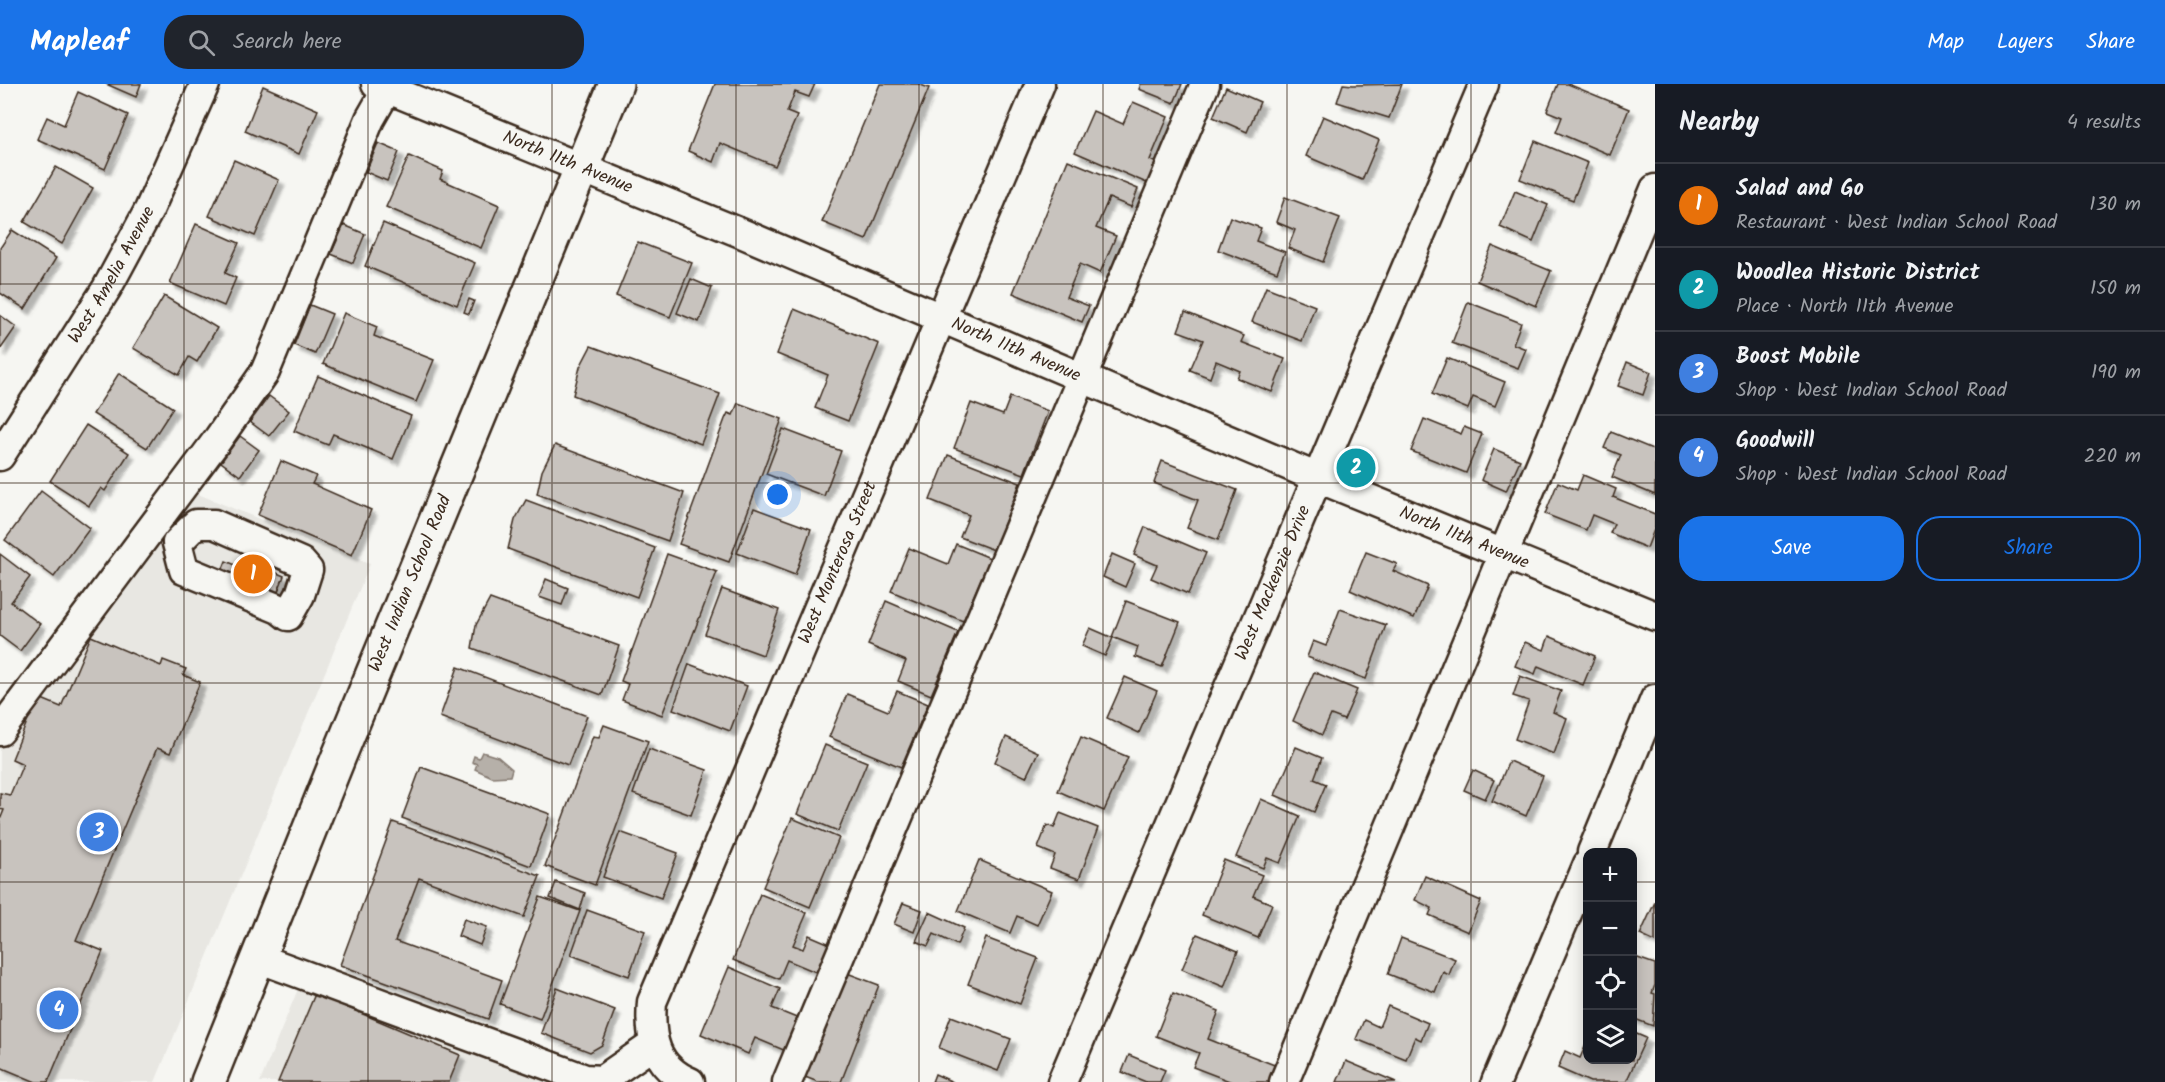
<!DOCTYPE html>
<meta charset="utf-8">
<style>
:root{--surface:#171b24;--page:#20242c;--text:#f1f3f6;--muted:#9ea1a6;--line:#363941;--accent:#1a73e8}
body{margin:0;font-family:Kalam,sans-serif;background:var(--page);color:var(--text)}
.controls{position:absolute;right:18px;bottom:18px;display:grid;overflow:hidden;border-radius:12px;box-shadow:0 3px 15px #0003}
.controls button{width:54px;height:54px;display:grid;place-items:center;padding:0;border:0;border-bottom:2px solid var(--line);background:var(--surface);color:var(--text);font:30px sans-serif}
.you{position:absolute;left:778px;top:411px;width:21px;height:21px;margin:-15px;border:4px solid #fff;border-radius:50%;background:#1a73e8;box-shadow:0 0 0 9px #1a73e833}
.badge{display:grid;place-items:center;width:39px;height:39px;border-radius:50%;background:var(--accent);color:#fff;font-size:20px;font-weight:700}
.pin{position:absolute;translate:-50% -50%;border:3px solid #fff;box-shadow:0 2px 6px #0006}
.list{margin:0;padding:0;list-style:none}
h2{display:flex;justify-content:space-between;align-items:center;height:78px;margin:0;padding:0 24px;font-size:26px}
h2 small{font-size:20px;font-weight:400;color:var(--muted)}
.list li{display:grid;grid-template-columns:39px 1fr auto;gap:18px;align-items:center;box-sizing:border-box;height:84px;padding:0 24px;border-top:2px solid var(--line)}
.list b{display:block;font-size:22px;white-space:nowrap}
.list p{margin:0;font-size:20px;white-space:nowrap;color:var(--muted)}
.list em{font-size:20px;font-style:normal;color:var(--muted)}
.actions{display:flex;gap:12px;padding:18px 24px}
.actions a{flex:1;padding:14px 0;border:2px solid var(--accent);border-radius:24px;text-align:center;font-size:21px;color:var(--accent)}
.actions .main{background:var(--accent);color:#fff}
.icon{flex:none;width:33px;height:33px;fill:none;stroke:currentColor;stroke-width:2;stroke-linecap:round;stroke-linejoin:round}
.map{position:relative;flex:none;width:1655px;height:998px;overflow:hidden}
header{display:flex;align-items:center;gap:36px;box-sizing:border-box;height:84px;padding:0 30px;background:var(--accent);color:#fff}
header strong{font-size:28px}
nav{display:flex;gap:33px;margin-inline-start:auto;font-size:21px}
.search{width:420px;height:54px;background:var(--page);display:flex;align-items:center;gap:15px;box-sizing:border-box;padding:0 21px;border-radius:24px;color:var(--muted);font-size:22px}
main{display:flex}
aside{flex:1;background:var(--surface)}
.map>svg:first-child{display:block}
</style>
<header>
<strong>Mapleaf</strong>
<div class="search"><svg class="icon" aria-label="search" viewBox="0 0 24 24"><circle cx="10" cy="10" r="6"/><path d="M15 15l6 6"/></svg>Search here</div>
<nav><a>Map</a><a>Layers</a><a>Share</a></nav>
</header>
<main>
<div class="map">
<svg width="1655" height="998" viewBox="0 0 1655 998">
<defs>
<filter id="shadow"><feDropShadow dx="5.5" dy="5.5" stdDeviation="1.5" flood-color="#0004"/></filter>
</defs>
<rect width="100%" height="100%" fill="#f6f6f2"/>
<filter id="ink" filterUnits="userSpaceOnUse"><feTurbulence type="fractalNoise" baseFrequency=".0167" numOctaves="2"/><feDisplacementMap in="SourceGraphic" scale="12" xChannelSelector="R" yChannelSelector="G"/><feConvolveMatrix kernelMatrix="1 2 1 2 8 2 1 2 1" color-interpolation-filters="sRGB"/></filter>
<g filter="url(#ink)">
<g fill="#e8e7e2">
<polygon points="193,408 370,480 155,998 0,998 0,661"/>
<polygon points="302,895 559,998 260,998"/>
</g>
<polygon fill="#b6b0a9" stroke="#857a71" stroke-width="1.5" points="482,668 498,673 512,685 510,692 492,693 475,685 477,680 472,678 474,672 479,674"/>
<g fill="#c8c3be" stroke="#3b2a1e" stroke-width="1.5" filter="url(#shadow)">
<polygon points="106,0 141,0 136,13"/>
<polygon points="715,0 815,0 809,13 795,8 787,28 797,32 775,82 720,59 713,78 688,67"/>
<polygon points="880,0 918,0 929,4 866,156 822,138"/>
<polygon points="1141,0 1182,0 1174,19 1139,5"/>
<polygon points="1343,0 1353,1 1402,0 1389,34 1337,18"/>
<polygon points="1558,0 1568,0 1629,25 1610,71 1556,48 1562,33 1547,27"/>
<polygon points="263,2 318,26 299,70 245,47"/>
<polygon points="1226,3 1260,18 1247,48 1213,33"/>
<polygon points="78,8 128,31 105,85 37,55 47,33 64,41"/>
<polygon points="1133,18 1168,33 1150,76 1158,80 1149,100 1075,68 1093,27 1123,40"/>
<polygon points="1323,32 1379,56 1362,96 1306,72"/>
<polygon points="1535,57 1588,79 1573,116 1520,95"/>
<polygon points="378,59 399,68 387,97 366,88"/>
<polygon points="409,72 443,87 440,95 499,121 481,164 386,123"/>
<polygon points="234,76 279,96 255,152 209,132"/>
<polygon points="1068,76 1138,105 1131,123 1109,114 1096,144 1116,152 1100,189 1080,180 1066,213 1089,222 1082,238 1013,209"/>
<polygon points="56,83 93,104 62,160 24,138"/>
<polygon points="1515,107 1548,121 1533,158 1500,143"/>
<polygon points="1285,113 1340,134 1323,178 1288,164 1295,146 1276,138"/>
<polygon points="1230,133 1261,144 1256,157 1285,168 1277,188 1218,166"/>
<polygon points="383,139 475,179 457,221 365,182"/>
<polygon points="196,140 239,159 225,189 236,194 224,222 170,199"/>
<polygon points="344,141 365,150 353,179 331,170"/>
<polygon points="12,146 56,174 25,225 0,209 0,164"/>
<polygon points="638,158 692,179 670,233 616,212"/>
<polygon points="1492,162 1551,187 1536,222 1477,197"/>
<polygon points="691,195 712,204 699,238 677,229"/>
<polygon points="1266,203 1315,222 1302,257 1252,238"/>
<polygon points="164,212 217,244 197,278 189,273 179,291 133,264"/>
<polygon points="469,215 474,217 469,230 464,228"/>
<polygon points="1468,218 1521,239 1513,260 1526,265 1518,284 1452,259"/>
<polygon points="310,221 332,230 315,270 294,261"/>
<polygon points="794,225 879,260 848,337 815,324 828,291 777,270"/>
<polygon points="1185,228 1244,252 1241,258 1285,275 1272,308 1237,294 1240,287 1216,277 1210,294 1190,286 1203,256 1178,247"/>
<polygon points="344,229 377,243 374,252 434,276 416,318 323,280"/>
<polygon points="0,231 16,243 0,266"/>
<polygon points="591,262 720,310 701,360 573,311 580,283"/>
<polygon points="1447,274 1505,298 1495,322 1473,313 1468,325 1432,310"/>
<polygon points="1627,278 1651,288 1643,311 1618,302"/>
<polygon points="119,289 173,324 147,364 93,330"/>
<polygon points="318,292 411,332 393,375 333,350 328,361 294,347"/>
<polygon points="269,312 289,327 269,352 250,338"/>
<polygon points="1010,313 1048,327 1024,390 954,364 971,319 1003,331"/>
<polygon points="738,319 782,335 729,478 679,460 725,335 728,329 733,331"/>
<polygon points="1424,335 1461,350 1464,343 1482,350 1466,389 1411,367"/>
<polygon points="86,341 129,369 105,407 101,404 89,422 50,397"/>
<polygon points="783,345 841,367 824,412 766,390"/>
<polygon points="1611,348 1655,366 1655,411 1612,393 1621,371 1604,364"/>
<polygon points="240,352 259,366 240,392 221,378"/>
<polygon points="555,361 684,409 668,457 537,410 542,387"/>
<polygon points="1494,365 1520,376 1506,407 1481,396"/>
<polygon points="948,371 1020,399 994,466 960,453 969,431 930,416"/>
<polygon points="281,377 316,392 312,400 371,426 352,471 258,431"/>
<polygon points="1162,377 1237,406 1218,456 1187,444 1198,416 1154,399"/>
<polygon points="1583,391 1616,405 1613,413 1655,430 1655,443 1647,464 1610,449 1614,440 1592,431 1586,446 1545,430 1558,398 1577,406"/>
<polygon points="41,407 90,444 54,493 5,456"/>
<polygon points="526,416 655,464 637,513 508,465 515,436"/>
<polygon points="754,424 811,445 795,491 737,469"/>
<polygon points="1145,443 1206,469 1188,510 1151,494 1157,481 1134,471"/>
<polygon points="956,460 990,474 963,537 891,507 909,464 948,480"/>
<polygon points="1366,468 1397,480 1393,487 1428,502 1414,534 1350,506"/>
<polygon points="0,470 30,493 11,518 40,540 20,567 0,552"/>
<polygon points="667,470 717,488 662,631 622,616 628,600 621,597"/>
<polygon points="1112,470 1135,480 1125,503 1103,493"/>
<polygon points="241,474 284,492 277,510 222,487 226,477 238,482"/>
<polygon points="546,495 568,504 562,521 539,513"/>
<polygon points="722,505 779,526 763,571 705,550"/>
<polygon points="490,515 619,562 602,611 472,564 476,541"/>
<polygon points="886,517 958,548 931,611 898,597 906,577 868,561"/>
<polygon points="1126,517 1180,538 1162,583 1135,573 1138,563 1112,553"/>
<polygon points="1340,525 1386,541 1366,595 1307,573 1313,557 1326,562"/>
<polygon points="1090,544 1113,554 1105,572 1082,562"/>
<polygon points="91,552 161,582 163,576 186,585 183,591 200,598 170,669 157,664 76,856 103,867 48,998 36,998 0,983 0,736 4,726 0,725 0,709 10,711 23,680 12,675 37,613 61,623"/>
<polygon points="1549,552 1595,572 1583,601 1538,582 1535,590 1515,582 1525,558 1544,566"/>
<polygon points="689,580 747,602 730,647 673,625"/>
<polygon points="458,583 587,632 568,681 440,633"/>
<polygon points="1314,588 1357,606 1344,636 1331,631 1322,651 1293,637"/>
<polygon points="1520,592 1561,607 1553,628 1567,634 1554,670 1515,655 1529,617 1513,612"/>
<polygon points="1125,593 1157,607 1139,649 1107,634"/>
<polygon points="897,607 928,620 901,683 829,653 847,610 888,627"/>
<polygon points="604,641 648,657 595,801 545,782 593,652 599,653"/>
<polygon points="1006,653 1038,668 1026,693 995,678"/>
<polygon points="1081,653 1128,673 1104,727 1058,707"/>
<polygon points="825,661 867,678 838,747 797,730"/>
<polygon points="1296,663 1322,674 1314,695 1326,700 1314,728 1275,711"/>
<polygon points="649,665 707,686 691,731 633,710"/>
<polygon points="1509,677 1543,692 1526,732 1492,717"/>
<polygon points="421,683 550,730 531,782 402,734"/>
<polygon points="1473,686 1494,696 1485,715 1464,706"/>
<polygon points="1261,715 1300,732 1280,779 1267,774 1263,784 1236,773"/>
<polygon points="1060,729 1098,744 1079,795 1050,784 1055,771 1038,764 1047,741 1054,744"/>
<polygon points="792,734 839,754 810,823 763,803"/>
<polygon points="393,738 540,792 524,833 419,794 395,857 502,896 488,935 340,881"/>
<polygon points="620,748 678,769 661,814 603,793"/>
<polygon points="979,776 1052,807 1037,841 1017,832 1010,849 958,827"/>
<polygon points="1224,776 1262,791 1253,812 1272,820 1258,854 1202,831"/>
<polygon points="1425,792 1481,817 1468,848 1429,831 1432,824 1415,816"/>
<polygon points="556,798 585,809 580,826 550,814"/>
<polygon points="760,810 807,829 793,861 803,865 809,851 830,860 818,889 787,876 779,895 733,876"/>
<polygon points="540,813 580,827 540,935 500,920"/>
<polygon points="1655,818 1655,858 1640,851"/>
<polygon points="903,819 922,826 914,848 894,840"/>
<polygon points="587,826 645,847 629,892 571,871"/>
<polygon points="929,828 964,844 957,861 934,850 928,862 916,857"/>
<polygon points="464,835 487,843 480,861 458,852"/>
<polygon points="1197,850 1238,867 1224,903 1182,885"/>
<polygon points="986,854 1038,874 1020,920 968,900"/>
<polygon points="1401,854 1455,875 1449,891 1443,888 1435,908 1388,890"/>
<polygon points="1632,872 1655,880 1655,901 1652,909 1655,910 1653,942 1632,934"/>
<polygon points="729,883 780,905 772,924 799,935 786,967 755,954 748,970 701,950"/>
<polygon points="847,889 879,901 841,998 818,998 805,993"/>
<polygon points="557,904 615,926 602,961 590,968 541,949"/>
<polygon points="1173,909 1219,927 1208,955 1277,982 1271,998 1232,998 1193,983 1199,969 1156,952"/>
<polygon points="315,910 460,971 449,998 278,998"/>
<polygon points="1388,922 1428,939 1421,956 1415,953 1406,975 1356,955 1364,936 1379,943"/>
<polygon points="951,932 1011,955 998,987 939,964"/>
<polygon points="1632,948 1646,954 1626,998 1590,998 1558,984 1565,967 1580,974 1588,956 1588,976 1632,976"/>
<polygon points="1129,971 1165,986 1160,998 1146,998 1122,988"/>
<polygon points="1346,977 1396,998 1337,998"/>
<polygon points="935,990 953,998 932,998"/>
</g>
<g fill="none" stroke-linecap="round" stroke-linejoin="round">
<g stroke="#3b2a1e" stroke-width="33">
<g id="minor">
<path id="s1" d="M 376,0 L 741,149 L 1318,394 L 1655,532"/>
<path id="s2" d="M 0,372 L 107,204 L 149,126 L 205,0"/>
<polygon points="196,440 214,440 301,478 308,486 300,511 288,532 279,525 184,486 177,459"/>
<polyline points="0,647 218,355 265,288 370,35 390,0"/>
<polyline points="1592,768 1655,615"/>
<polyline points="258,874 585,995 602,996 654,960"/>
<path id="s3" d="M 690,998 C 655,983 649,954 652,918 L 1040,0"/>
<polyline points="787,998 1205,0"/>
<path id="s4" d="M 1062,998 L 1484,0"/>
<polyline points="1284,998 1655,105"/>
<polyline points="1496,998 1588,780"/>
</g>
</g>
<g stroke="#3b2a1e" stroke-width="38">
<g id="major">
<path id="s5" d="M 208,998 L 339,672 L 616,0"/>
</g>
</g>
<use href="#minor" stroke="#f6f6f2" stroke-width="28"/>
<use href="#major" stroke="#f6f6f2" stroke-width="33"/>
</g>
</g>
<path fill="none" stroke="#3b2a1e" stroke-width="1.5" stroke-opacity="0.55" d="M 184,0 L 184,998M 368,0 L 368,998M 552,0 L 552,998M 736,0 L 736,998M 919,0 L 919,998M 1103,0 L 1103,998M 1287,0 L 1287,998M 1471,0 L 1471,998M 0,200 L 1655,200M 0,399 L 1655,399M 0,599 L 1655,599M 0,798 L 1588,798M 1632,798 L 1655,798"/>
<g text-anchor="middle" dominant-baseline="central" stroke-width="4.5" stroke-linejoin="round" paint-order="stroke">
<g font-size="18" fill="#3b2a1e" stroke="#f6f6f2">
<text stroke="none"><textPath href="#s1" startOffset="207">North 11th Avenue</textPath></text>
<text stroke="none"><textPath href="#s2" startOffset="213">West Amelia Avenue</textPath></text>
<text stroke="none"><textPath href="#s1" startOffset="693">North 11th Avenue</textPath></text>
<text stroke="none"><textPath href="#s1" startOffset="1179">North 11th Avenue</textPath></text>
<text stroke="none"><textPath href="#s3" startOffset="573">West Monterosa Street</textPath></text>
<text stroke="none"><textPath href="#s5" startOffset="538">West Indian School Road</textPath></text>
<text stroke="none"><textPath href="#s4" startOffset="542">West Mackenzie Drive</textPath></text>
</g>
</g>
</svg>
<div class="controls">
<button>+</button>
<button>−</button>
<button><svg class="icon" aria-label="locate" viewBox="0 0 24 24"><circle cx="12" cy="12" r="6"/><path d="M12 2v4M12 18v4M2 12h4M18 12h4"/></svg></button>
<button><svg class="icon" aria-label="layers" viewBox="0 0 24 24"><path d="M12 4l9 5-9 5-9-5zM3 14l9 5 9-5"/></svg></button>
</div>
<div class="you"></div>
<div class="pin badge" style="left:253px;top:490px;background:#e8710a">1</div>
<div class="pin badge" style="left:1356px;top:384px;background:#0f9aa8">2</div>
<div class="pin badge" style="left:99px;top:748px;background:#3f7fe0">3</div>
<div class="pin badge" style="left:59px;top:926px;background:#3f7fe0">4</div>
</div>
<aside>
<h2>Nearby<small>4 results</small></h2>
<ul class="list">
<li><span class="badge" style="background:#e8710a">1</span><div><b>Salad and Go</b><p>Restaurant · West Indian School Road</p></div><em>130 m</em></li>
<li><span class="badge" style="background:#0f9aa8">2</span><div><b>Woodlea Historic District</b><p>Place · North 11th Avenue</p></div><em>150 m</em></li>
<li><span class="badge" style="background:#3f7fe0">3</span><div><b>Boost Mobile</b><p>Shop · West Indian School Road</p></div><em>190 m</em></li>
<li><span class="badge" style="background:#3f7fe0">4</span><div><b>Goodwill</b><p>Shop · West Indian School Road</p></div><em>220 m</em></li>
</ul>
<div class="actions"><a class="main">Save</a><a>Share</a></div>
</aside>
</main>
